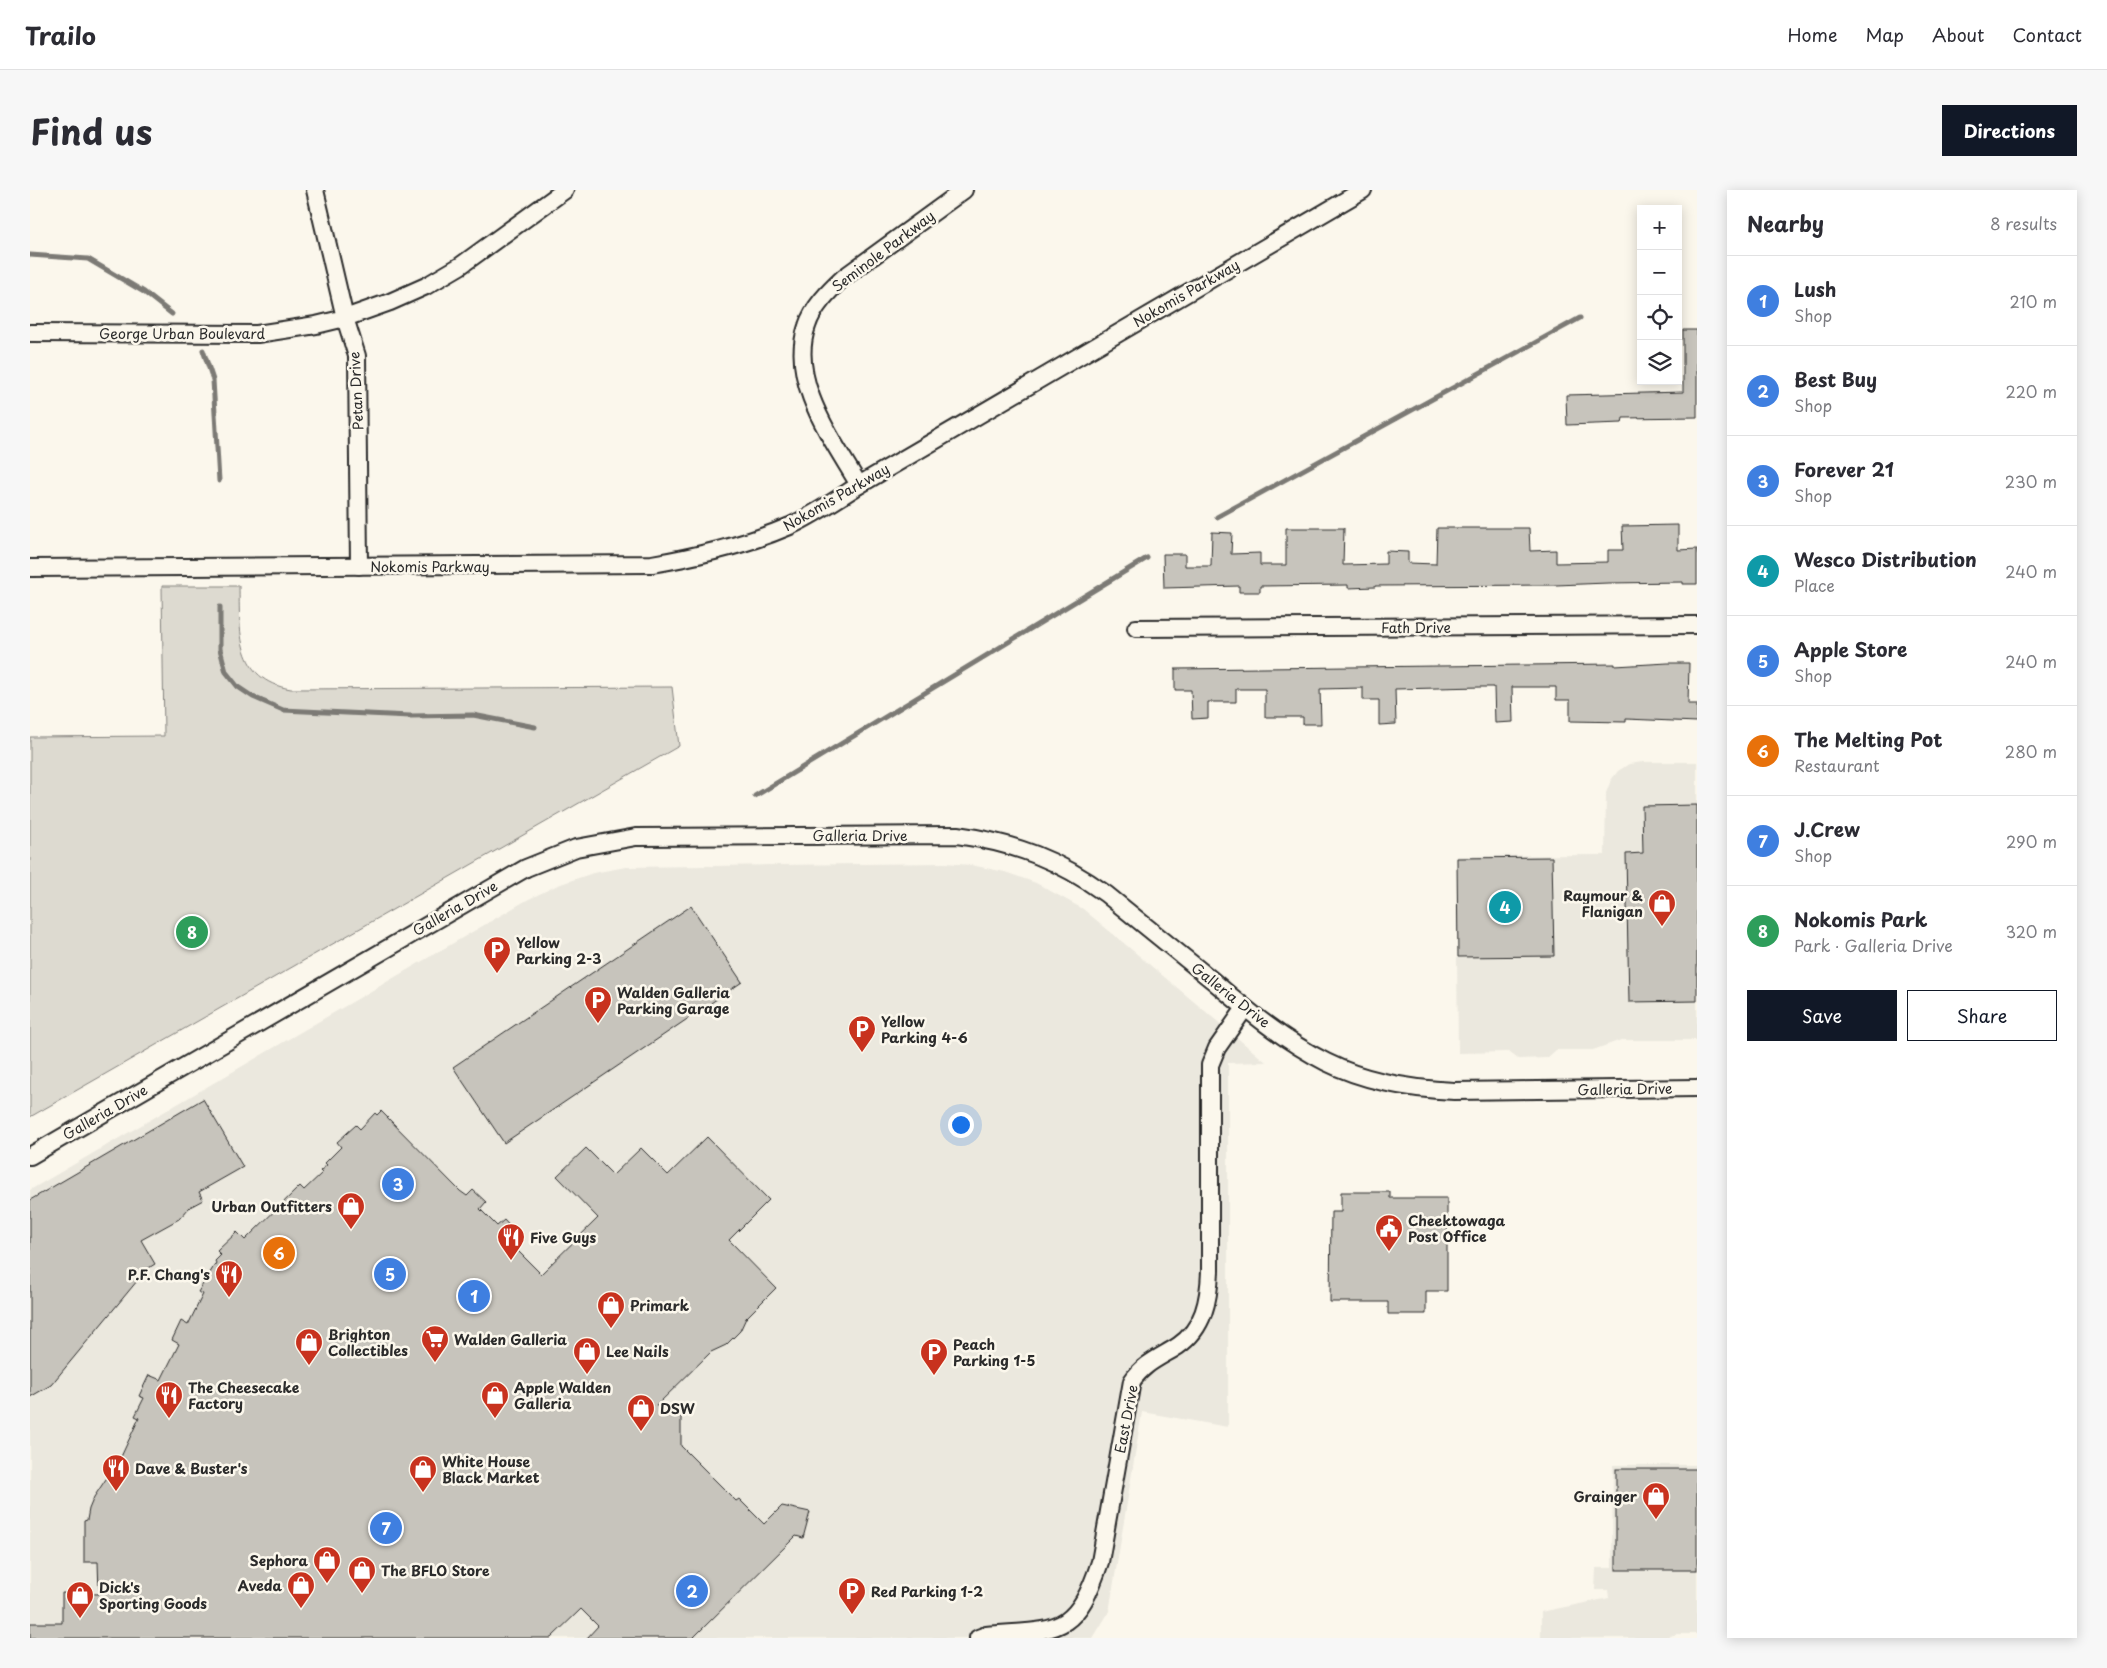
<!DOCTYPE html>
<meta charset="utf-8">
<style>
:root{--surface:#fff;--page:#f7f7f7;--text:#2b2b33;--muted:#7c7c81;--line:#e1e1e2;--accent:#111827}
body{margin:0;font-family:"Playpen Sans",sans-serif;background:var(--page);color:var(--text)}
.controls{position:absolute;right:15px;top:15px;display:grid;overflow:hidden;border-radius:0px;box-shadow:0 2px 12px #0003}
.controls button{width:45px;height:45px;display:grid;place-items:center;padding:0;border:0;border-bottom:1px solid var(--line);background:var(--surface);color:var(--text);font:25px sans-serif}
.you{position:absolute;left:930px;top:934px;width:18px;height:18px;margin:-12px;border:4px solid #fff;border-radius:50%;background:#1a73e8;box-shadow:0 0 0 8px #1a73e833}
.badge{display:grid;place-items:center;width:32px;height:32px;border-radius:50%;background:var(--accent);color:#fff;font-size:16px;font-weight:700}
.pin{position:absolute;translate:-50% -50%;border:2px solid #fff;box-shadow:0 1px 5px #0006}
.list{margin:0;padding:0;list-style:none}
h2{display:flex;justify-content:space-between;align-items:center;height:65px;margin:0;padding:0 20px;font-size:21px}
h2 small{font-size:16px;font-weight:400;color:var(--muted)}
.list li{display:grid;grid-template-columns:32px 1fr auto;gap:15px;align-items:center;box-sizing:border-box;height:90px;padding:0 20px;border-top:1px solid var(--line)}
.list b{display:block;font-size:19px;white-space:nowrap}
.list p{margin:0;font-size:16px;white-space:nowrap;color:var(--muted)}
.list em{font-size:16px;font-style:normal;color:var(--muted)}
.actions{display:flex;gap:10px;padding:15px 20px}
.actions a{flex:1;padding:11px 0;border:1px solid var(--accent);border-radius:0px;text-align:center;font-size:18px;color:var(--accent)}
.actions .main{background:var(--accent);color:#fff}
.icon{flex:none;width:28px;height:28px;fill:none;stroke:currentColor;stroke-width:2;stroke-linecap:round;stroke-linejoin:round}
.map{position:relative;flex:none;width:1667px;height:1448px;overflow:hidden;border-radius:0px}
header{display:flex;align-items:center;gap:30px;box-sizing:border-box;height:70px;padding:0 25px;background:var(--surface);border-bottom:1px solid var(--line)}
header strong{font-size:24px}
nav{display:flex;gap:28px;margin-inline-start:auto;font-size:18px}
.intro{display:flex;align-items:center;justify-content:space-between;box-sizing:border-box;height:120px;padding:0 30px}
h1{margin:0;font-size:35px}
.button{padding:12px 22px;border-radius:0px;background:var(--accent);color:#fff;font-size:18px;font-weight:700}
main{display:flex;gap:30px;padding:0 30px}
aside{flex:1;background:var(--surface);border-radius:0px;box-shadow:0 2px 12px #0003}
.map>svg:first-child{display:block}
</style>
<header>
<strong>Trailo</strong>
<nav><a>Home</a><a>Map</a><a>About</a><a>Contact</a></nav>
</header>
<div class="intro"><h1>Find us</h1><a class="button">Directions</a></div>
<main>
<div class="map">
<svg width="1667" height="1448" viewBox="0 0 1667 1448">
<rect width="100%" height="100%" fill="#fbf7ec"/>
<filter id="ink" filterUnits="userSpaceOnUse"><feTurbulence type="fractalNoise" baseFrequency=".02" numOctaves="2"/><feDisplacementMap in="SourceGraphic" scale="10" xChannelSelector="R" yChannelSelector="G"/><feConvolveMatrix kernelMatrix="1 2 1 2 8 2 1 2 1" color-interpolation-filters="sRGB"/></filter>
<g filter="url(#ink)">
<g fill="#ebe8de">
<polygon points="1613,572 1667,572 1667,850 1591,850 1563,860 1526,860 1517,868 1488,869 1479,862 1428,863 1426,666 1575,665 1576,603 1581,590 1588,581 1599,574"/>
<polygon points="915,673 941,675 975,682 1006,693 1053,719 1236,872 1198,873 1198,1237 1112,1222 1079,1422 1063,1448 0,1448 0,1000 497,710 528,695 563,683 596,677"/>
<polygon points="1583,1275 1667,1275 1667,1444 1647,1444 1633,1448 1511,1448 1511,1422 1579,1408 1578,1400 1565,1400 1566,1378 1582,1378"/>
</g>
<path fill="#dddad0" stroke="#84827e" d="M 132,396 L 209,396 C 210,440 205,490 261,499 L 642,497 L 649,556 L 0,927 L 0,547 L 134,546 Z"/>
<g fill="none" stroke-linecap="round" stroke-linejoin="round">
<g stroke="#7b7a75" stroke-width="5">
<polyline points="0,65 58,69 114,102 142,124"/>
<polyline points="173,160 183,190 189,291"/>
<polyline points="1187,327 1550,128"/>
<polyline points="190,417 190,459 196,482 208,497 223,507 253,520 380,526 443,525 505,537"/>
<polyline points="725,606 1117,368"/>
</g>
</g>
<g fill="#c7c4bc" stroke="#2b2b2b">
<polygon points="1653,140 1667,140 1667,227 1593,228 1592,233 1537,235 1536,205 1653,202"/>
<polygon points="1648,335 1648,360 1667,359 1667,394 1653,394 1653,392 1578,393 1526,395 1345,396 1345,397 1318,398 1318,395 1230,396 1230,402 1209,402 1209,396 1134,398 1133,364 1155,364 1155,376 1181,376 1182,342 1202,343 1201,364 1230,363 1230,375 1256,375 1256,338 1314,338 1313,375 1356,374 1356,361 1378,362 1378,373 1406,374 1407,338 1499,338 1500,361 1526,360 1526,373 1578,372 1578,360 1593,360 1592,336"/>
<polygon points="1638,473 1659,473 1658,514 1667,514 1667,532 1596,529 1596,532 1540,531 1540,510 1526,510 1526,497 1482,497 1483,532 1465,533 1464,497 1450,497 1365,499 1366,534 1349,535 1349,510 1333,510 1333,498 1290,499 1291,534 1273,534 1273,527 1235,527 1235,499 1206,499 1206,512 1178,512 1178,528 1162,529 1161,500 1145,500 1145,479 1585,474 1585,476"/>
<polygon points="1667,615 1667,811 1599,812 1596,664 1613,663 1612,616"/>
<polygon points="1522,667 1524,766 1428,767 1427,668"/>
<polygon points="661,716 712,792 474,953 423,877"/>
<polygon points="173,909 213,977 169,1002 173,1010 160,1017 149,1029 111,1050 125,1074 117,1079 21,1195 0,1207 0,1010"/>
<polygon points="351,921 430,1001 437,1006 443,1000 456,1012 450,1019 467,1036 474,1030 486,1043 480,1050 485,1056 484,1057 511,1084 568,1028 527,986 556,958 583,985 611,958 638,985 677,947 739,1010 699,1050 746,1098 716,1128 710,1141 696,1155 681,1162 626,1216 651,1216 651,1256 706,1311 709,1309 734,1334 752,1316 780,1322 773,1348 766,1346 663,1448 557,1448 568,1436 551,1419 521,1448 0,1448 0,1433 32,1433 32,1403 69,1404 68,1372 54,1372 54,1331 57,1330 59,1319 64,1307 80,1283 83,1284 109,1228 105,1226 114,1208 109,1206 119,1185 131,1190 149,1154 142,1150 151,1131 158,1135 173,1104 168,1102 186,1073 185,1071 191,1065 187,1061 207,1042 215,1050 270,996 274,1000 292,983 290,981 297,975 295,973 311,957 307,952 326,935 330,939 345,923 347,925"/>
<polygon points="1311,1002 1360,1002 1360,1008 1417,1008 1417,1101 1396,1101 1396,1124 1358,1124 1358,1112 1300,1112 1301,1022 1311,1022"/>
<rect x="1586" y="1279" width="81" height="101"/>
</g>
<g fill="none" stroke-linecap="round" stroke-linejoin="round">
<g stroke="#2b2b2b" stroke-width="20">
<g id="minor">
<polyline points="285,0 315,128 327,166 329,376"/>
<polyline points="0,143 227,144 286,135 315,128 360,112 396,96 430,76 535,0"/>
<path d="M 829,295 C 803,250 758,191 777,136 C 783,117 799,101 813,88 L 934,0"/>
<path d="M 0,378 L 622,374 C 669,366 716,355 760,336 C 784,325 807,309 829,295 L 1333,0"/>
<polyline points="1106,438 1667,435"/>
<path d="M 0,966 L 496,678 L 546,658 L 606,647 L 927,645 C 985,653 1029,670 1076,704 C 1112,733 1147,762 1182,790 C 1217,820 1254,851 1296,872 C 1336,892 1380,899 1424,901 L 1667,898"/>
<path d="M 948,1448 L 956,1445 C 1026,1439 1045,1448 1070,1372 L 1102,1191 C 1114,1173 1131,1167 1148,1156 C 1174,1138 1179,1110 1180,1081 L 1180,875 L 1187,858 L 1215,818"/>
</g>
</g>
<use href="#minor" stroke="#fbf7ec" stroke-width="16"/>
</g>
</g>
<defs>
<g id="shop-pin" transform="scale(1.4375)"><path d="M0 17L-7.5 6A9.5 9.5 0 1 1 7.5 6Z" fill="#c8321e" stroke="#fbf7ec"/><path d="M-5-2.5h2.3a2.7 3.5 0 0 1 5.4 0H5L5.5 6h-11ZM-1.5-2.5h3a1.5 2.3 0 0 0-3 0Z" fill="#fff"/></g>
<g id="parking-pin" transform="scale(1.4375)"><path d="M0 17L-7.5 6A9.5 9.5 0 1 1 7.5 6Z" fill="#c8321e" stroke="#fbf7ec"/><path d="M-3.5-5.5H1a3.5 3.5 0 0 1 0 7H-1V5.5H-3.5ZM-1-3.4V-.6H.8a1.4 1.4 0 0 0 0-2.8Z" fill="#fff"/></g>
<g id="civic-pin" transform="scale(1.4375)"><path d="M0 17L-7.5 6A9.5 9.5 0 1 1 7.5 6Z" fill="#c8321e" stroke="#fbf7ec"/><path d="M-.6-6.5H3V-4.5H.6V-3L4-1V1h2V6H-6V1h2V-1L-.6-3ZM-1.2 2.5V6h2.4V2.5Z" fill="#fff"/></g>
<g id="restaurant-pin" transform="scale(1.4375)"><path d="M0 17L-7.5 6A9.5 9.5 0 1 1 7.5 6Z" fill="#c8321e" stroke="#fbf7ec"/><path d="M-5-6h1v4h1v-4h1v4h1v-4h1v5L-1.5 .5V6h-2V.5L-5-1ZM5-6V6H3V1.5H1.5Q1.5-4 5-6Z" fill="#fff"/></g>
<g id="supermarket-pin" transform="scale(1.4375)"><path d="M0 17L-7.5 6A9.5 9.5 0 1 1 7.5 6Z" fill="#c8321e" stroke="#fbf7ec"/><path d="M-6-5.5h2.5l.6 2H6L4.5 2H-2.5L-4.4-4H-6ZM-1.5 3.2a1.3 1.3 0 1 0 .1 0ZM3 3.2a1.3 1.3 0 1 0 .1 0Z" fill="#fff"/></g>
</defs>
<g fill-rule="evenodd">
<use href="#shop-pin" x="1632" y="713"/>
<use href="#parking-pin" x="467" y="760"/>
<use href="#parking-pin" x="568" y="810"/>
<use href="#parking-pin" x="832" y="839"/>
<use href="#shop-pin" x="321" y="1016"/>
<use href="#civic-pin" x="1359" y="1038"/>
<use href="#restaurant-pin" x="481" y="1047"/>
<use href="#restaurant-pin" x="199" y="1084"/>
<use href="#shop-pin" x="581" y="1115"/>
<use href="#supermarket-pin" x="405" y="1149"/>
<use href="#shop-pin" x="279" y="1152"/>
<use href="#shop-pin" x="557" y="1161"/>
<use href="#parking-pin" x="904" y="1162"/>
<use href="#restaurant-pin" x="139" y="1205"/>
<use href="#shop-pin" x="465" y="1205"/>
<use href="#shop-pin" x="611" y="1218"/>
<use href="#restaurant-pin" x="86" y="1278"/>
<use href="#shop-pin" x="393" y="1279"/>
<use href="#shop-pin" x="1626" y="1306"/>
<use href="#shop-pin" x="297" y="1370"/>
<use href="#shop-pin" x="332" y="1380"/>
<use href="#shop-pin" x="271" y="1395"/>
<use href="#parking-pin" x="822" y="1401"/>
<use href="#shop-pin" x="50" y="1405"/>
</g>
<g text-anchor="middle" dominant-baseline="central" stroke-width="5" stroke-linejoin="round" paint-order="stroke">
<g font-size="14" fill="#2b2b2b" stroke="#fbf7ec">
<text transform="translate(853 61) rotate(-37)">Seminole Parkway</text>
<text transform="translate(1156 103) rotate(-30)">Nokomis Parkway</text>
<text x="152" y="143">George Urban Boulevard</text>
<text transform="translate(326 201) rotate(-93)">Petan Drive</text>
<text transform="translate(806 307) rotate(-30)">Nokomis Parkway</text>
<text x="400" y="376">Nokomis Parkway</text>
<text x="1386" y="437">Fath Drive</text>
<text x="830" y="645">Galleria Drive</text>
<text transform="translate(425 718) rotate(-30)">Galleria Drive</text>
<text transform="translate(1201 805) rotate(38)">Galleria Drive</text>
<text transform="translate(1595 899) rotate(-1)">Galleria Drive</text>
<text transform="translate(75 922) rotate(-30)">Galleria Drive</text>
<text transform="translate(1096 1229) rotate(-79)">East Drive</text>
</g>
<g font-size="14" font-weight="bold" fill="#2b2b2b" stroke="#fbf7ec" text-anchor="start">
<text x="1613" y="705" text-anchor="end">Raymour &amp;<tspan x="1613" dy="16">Flanigan</tspan></text>
<text x="486" y="752">Yellow<tspan x="486" dy="16">Parking 2-3</tspan></text>
<text x="587" y="802">Walden Galleria<tspan x="587" dy="16">Parking Garage</tspan></text>
<text x="851" y="831">Yellow<tspan x="851" dy="16">Parking 4-6</tspan></text>
<text x="302" y="1016" text-anchor="end">Urban Outfitters</text>
<text x="1378" y="1030">Cheektowaga<tspan x="1378" dy="16">Post Office</tspan></text>
<text x="500" y="1047">Five Guys</text>
<text x="180" y="1084" text-anchor="end">P.F. Chang's</text>
<text x="600" y="1115">Primark</text>
<text x="298" y="1144">Brighton<tspan x="298" dy="16">Collectibles</tspan></text>
<text x="424" y="1149">Walden Galleria</text>
<text x="923" y="1154">Peach<tspan x="923" dy="16">Parking 1-5</tspan></text>
<text x="576" y="1161">Lee Nails</text>
<text x="158" y="1197">The Cheesecake<tspan x="158" dy="16">Factory</tspan></text>
<text x="484" y="1197">Apple Walden<tspan x="484" dy="16">Galleria</tspan></text>
<text x="630" y="1218">DSW</text>
<text x="412" y="1271">White House<tspan x="412" dy="16">Black Market</tspan></text>
<text x="105" y="1278">Dave &amp; Buster's</text>
<text x="1607" y="1306" text-anchor="end">Grainger</text>
<text x="278" y="1370" text-anchor="end">Sephora</text>
<text x="351" y="1380">The BFLO Store</text>
<text x="252" y="1395" text-anchor="end">Aveda</text>
<text x="69" y="1397">Dick's<tspan x="69" dy="16">Sporting Goods</tspan></text>
<text x="841" y="1401">Red Parking 1-2</text>
</g>
</g>
</svg>
<div class="controls">
<button>+</button>
<button>−</button>
<button><svg class="icon" aria-label="locate" viewBox="0 0 24 24"><circle cx="12" cy="12" r="6"/><path d="M12 2v4M12 18v4M2 12h4M18 12h4"/></svg></button>
<button><svg class="icon" aria-label="layers" viewBox="0 0 24 24"><path d="M12 4l9 5-9 5-9-5zM3 14l9 5 9-5"/></svg></button>
</div>
<div class="you"></div>
<div class="pin badge" style="left:444px;top:1106px;background:#3f7fe0">1</div>
<div class="pin badge" style="left:662px;top:1401px;background:#3f7fe0">2</div>
<div class="pin badge" style="left:368px;top:994px;background:#3f7fe0">3</div>
<div class="pin badge" style="left:1475px;top:717px;background:#0f9aa8">4</div>
<div class="pin badge" style="left:360px;top:1084px;background:#3f7fe0">5</div>
<div class="pin badge" style="left:249px;top:1063px;background:#e8710a">6</div>
<div class="pin badge" style="left:356px;top:1338px;background:#3f7fe0">7</div>
<div class="pin badge" style="left:162px;top:742px;background:#2e9e5b">8</div>
</div>
<aside>
<h2>Nearby<small>8 results</small></h2>
<ul class="list">
<li><span class="badge" style="background:#3f7fe0">1</span><div><b>Lush</b><p>Shop</p></div><em>210 m</em></li>
<li><span class="badge" style="background:#3f7fe0">2</span><div><b>Best Buy</b><p>Shop</p></div><em>220 m</em></li>
<li><span class="badge" style="background:#3f7fe0">3</span><div><b>Forever 21</b><p>Shop</p></div><em>230 m</em></li>
<li><span class="badge" style="background:#0f9aa8">4</span><div><b>Wesco Distribution</b><p>Place</p></div><em>240 m</em></li>
<li><span class="badge" style="background:#3f7fe0">5</span><div><b>Apple Store</b><p>Shop</p></div><em>240 m</em></li>
<li><span class="badge" style="background:#e8710a">6</span><div><b>The Melting Pot</b><p>Restaurant</p></div><em>280 m</em></li>
<li><span class="badge" style="background:#3f7fe0">7</span><div><b>J.Crew</b><p>Shop</p></div><em>290 m</em></li>
<li><span class="badge" style="background:#2e9e5b">8</span><div><b>Nokomis Park</b><p>Park · Galleria Drive</p></div><em>320 m</em></li>
</ul>
<div class="actions"><a class="main">Save</a><a>Share</a></div>
</aside>
</main>
